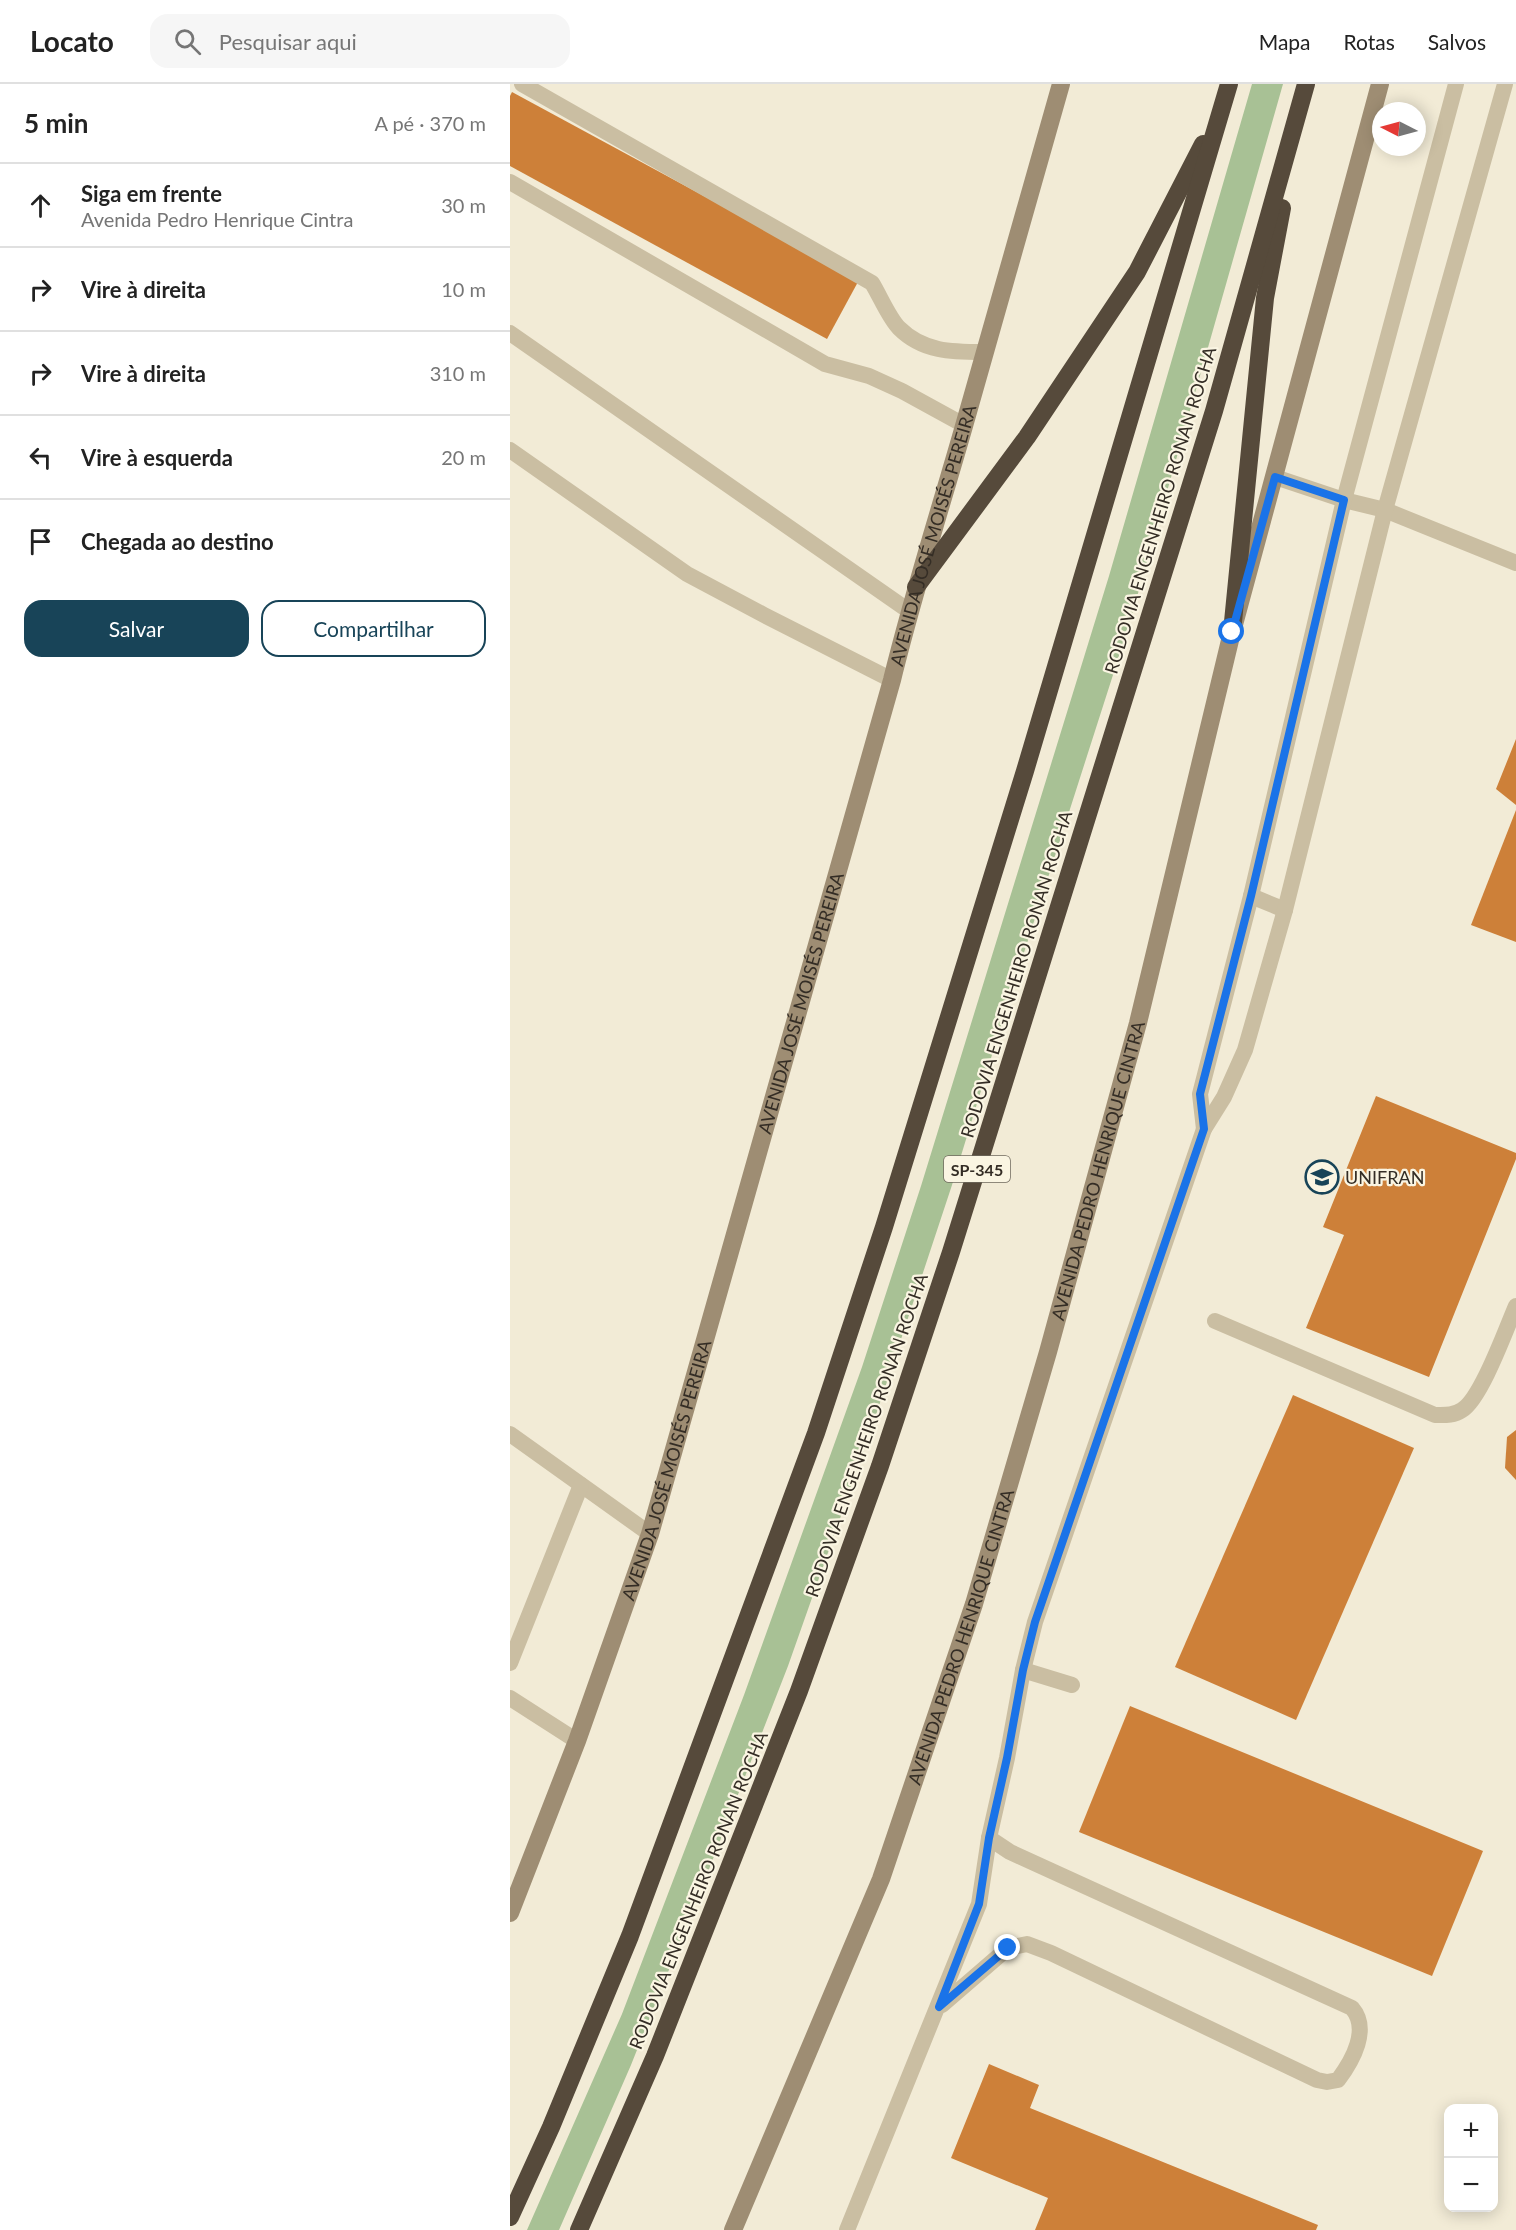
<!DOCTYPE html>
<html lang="pt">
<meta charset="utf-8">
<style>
:root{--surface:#fff;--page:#f6f6f6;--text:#222;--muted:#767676;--line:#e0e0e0;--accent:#184458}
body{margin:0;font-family:Lato,sans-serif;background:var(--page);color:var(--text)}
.controls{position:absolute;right:18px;bottom:18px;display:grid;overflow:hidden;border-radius:12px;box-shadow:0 3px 15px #0003}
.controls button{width:54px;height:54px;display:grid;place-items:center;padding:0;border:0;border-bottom:2px solid var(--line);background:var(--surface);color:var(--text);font:30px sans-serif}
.compass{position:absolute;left:862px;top:18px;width:54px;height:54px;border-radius:50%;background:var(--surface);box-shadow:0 3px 15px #0003;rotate:276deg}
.stop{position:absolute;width:18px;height:18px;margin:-14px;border:4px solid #1a73e8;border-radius:50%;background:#fff}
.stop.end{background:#1a73e8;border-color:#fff;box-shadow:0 2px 6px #0008}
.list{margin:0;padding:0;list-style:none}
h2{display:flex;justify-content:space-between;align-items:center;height:78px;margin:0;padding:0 24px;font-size:26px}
h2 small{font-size:20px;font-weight:400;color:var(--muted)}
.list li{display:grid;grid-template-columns:39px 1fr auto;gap:18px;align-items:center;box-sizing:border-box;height:84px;padding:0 24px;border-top:2px solid var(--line)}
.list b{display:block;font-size:22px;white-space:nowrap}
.list p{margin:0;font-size:20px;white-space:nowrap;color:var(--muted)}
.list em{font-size:20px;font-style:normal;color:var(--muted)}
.actions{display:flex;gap:12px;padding:18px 24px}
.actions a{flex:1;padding:14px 0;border:2px solid var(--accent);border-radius:18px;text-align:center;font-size:21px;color:var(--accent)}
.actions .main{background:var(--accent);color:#fff}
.icon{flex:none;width:33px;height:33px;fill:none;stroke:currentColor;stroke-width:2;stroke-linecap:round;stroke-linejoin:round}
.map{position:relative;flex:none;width:1006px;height:2146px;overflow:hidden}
header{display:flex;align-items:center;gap:36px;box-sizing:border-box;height:84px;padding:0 30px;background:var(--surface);border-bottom:2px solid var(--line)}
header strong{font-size:28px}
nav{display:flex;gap:33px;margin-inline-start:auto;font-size:21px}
.search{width:420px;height:54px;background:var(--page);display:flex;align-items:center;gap:15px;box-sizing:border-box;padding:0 21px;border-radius:18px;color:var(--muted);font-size:22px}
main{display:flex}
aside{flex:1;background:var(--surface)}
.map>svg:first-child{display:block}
</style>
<header>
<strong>Locato</strong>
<div class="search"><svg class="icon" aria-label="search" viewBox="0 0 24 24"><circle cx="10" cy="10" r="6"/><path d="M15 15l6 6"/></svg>Pesquisar aqui</div>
<nav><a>Mapa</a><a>Rotas</a><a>Salvos</a></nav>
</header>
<main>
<aside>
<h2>5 min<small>A pé · 370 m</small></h2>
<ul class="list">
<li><svg class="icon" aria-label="ahead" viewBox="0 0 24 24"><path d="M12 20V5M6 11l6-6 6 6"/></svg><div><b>Siga em frente</b><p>Avenida Pedro Henrique Cintra</p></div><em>30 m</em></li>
<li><svg class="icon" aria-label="right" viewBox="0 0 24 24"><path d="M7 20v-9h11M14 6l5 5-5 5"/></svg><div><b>Vire à direita</b></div><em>10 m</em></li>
<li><svg class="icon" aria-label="right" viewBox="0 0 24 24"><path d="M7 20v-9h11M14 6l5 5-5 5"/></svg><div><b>Vire à direita</b></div><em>310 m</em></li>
<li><svg class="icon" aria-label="left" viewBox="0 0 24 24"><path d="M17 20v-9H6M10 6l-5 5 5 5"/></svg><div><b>Vire à esquerda</b></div><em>20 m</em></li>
<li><svg class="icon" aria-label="arrive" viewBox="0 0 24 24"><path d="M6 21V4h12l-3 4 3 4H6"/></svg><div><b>Chegada ao destino</b></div></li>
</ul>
<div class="actions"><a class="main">Salvar</a><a>Compartilhar</a></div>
</aside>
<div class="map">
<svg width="1006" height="2146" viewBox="0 0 1006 2146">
<rect width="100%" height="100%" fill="#f2ebd6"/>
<polygon fill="#a8c195" points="742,0 773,0 619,541 501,909 442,1101 357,1358 278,1582 194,1798 121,1981 49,2146 17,2146 112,1930 234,1611 352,1283 411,1102 599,492"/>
<g fill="#cd8039">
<polygon points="2,8 349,196 317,255 0,82 0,12"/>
<polygon points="1006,655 1006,721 986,705"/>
<polygon points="1006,726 1006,858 961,841"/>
<polygon points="866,1012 1006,1069 1006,1075 919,1293 796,1244 834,1151 813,1143"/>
<polygon points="783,1311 904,1364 786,1636 665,1583"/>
<polygon points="1006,1346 1006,1396 995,1384 997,1353"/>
<polygon points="620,1622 973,1767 922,1892 569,1748"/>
<polygon points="479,1980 529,2001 520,2024 808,2141 806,2146 525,2146 538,2114 441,2074"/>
</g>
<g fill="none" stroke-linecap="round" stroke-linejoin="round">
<g stroke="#cabea2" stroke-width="16">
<path d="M 12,0 L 362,199 C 370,212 379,234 389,244 C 413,268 442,268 473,268"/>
<polyline points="0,98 315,280 359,292 392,307 454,341"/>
<polyline points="0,249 399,527"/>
<polyline points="0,366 177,490 254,531 382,596"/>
<polyline points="765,393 834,416 875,426 1006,479"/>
<polyline points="741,812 775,826"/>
<polyline points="694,1045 690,1010 741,812 834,416 946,0"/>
<path d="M 705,1237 L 925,1331 C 934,1331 943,1332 952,1326 C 971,1315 996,1245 1006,1222"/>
<polyline points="0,1350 140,1450"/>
<polyline points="0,1579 71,1401"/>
<polyline points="513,1586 562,1601"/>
<polyline points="0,1614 67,1657"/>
<path d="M 432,1921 L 498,1864 L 517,1860 L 541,1869 L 807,1996 L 817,1998 L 828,1996 C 843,1976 860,1945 842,1924 L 500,1768 L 479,1754"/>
<polyline points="337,2146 469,1820 479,1754 497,1674 513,1586 525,1538 694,1045 714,1013 735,966 775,826 875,426 995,0"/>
</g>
<g stroke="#9e8d73" stroke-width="18">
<path id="s1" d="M 0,1829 L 67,1657 L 140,1450 L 382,596 C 403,510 430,426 454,342 C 486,228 518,114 551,0"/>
<path id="s2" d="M 223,2146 L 371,1795 L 464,1520 L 538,1268 L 628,939 L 722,548 L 870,0"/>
</g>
<g stroke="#564a3b" stroke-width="18">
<polyline points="406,503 517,353 627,188 693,60"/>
<polyline points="722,548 755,214 772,124"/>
<polyline points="0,2133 41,2043 120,1852 306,1349 374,1143 515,687 719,0"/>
<polyline points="69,2146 145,1972 289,1607 370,1382 441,1168 704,327 796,0"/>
</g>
</g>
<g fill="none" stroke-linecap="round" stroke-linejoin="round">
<polyline stroke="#1a73e8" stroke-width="8" points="498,1864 429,1923 469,1820 479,1754 497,1674 513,1586 525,1538 694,1045 690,1010 741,812 834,416 765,393 722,548"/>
</g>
<defs>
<g id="university-ring" transform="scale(1.725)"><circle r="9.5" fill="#faf5e2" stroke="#184458" stroke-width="1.5"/><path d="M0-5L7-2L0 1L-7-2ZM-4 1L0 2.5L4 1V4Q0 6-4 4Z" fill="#184458"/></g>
</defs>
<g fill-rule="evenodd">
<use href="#university-ring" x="812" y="1093"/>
</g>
<g text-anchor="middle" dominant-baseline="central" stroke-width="4.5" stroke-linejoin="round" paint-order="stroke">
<rect fill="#faf5e2" stroke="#6f695e" stroke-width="1.5" x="434" y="1072" width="66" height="26" rx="4.5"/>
<g font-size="16" font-weight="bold" fill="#342d25">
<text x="467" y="1085">SP-345</text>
</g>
<g font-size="18" fill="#342d25" stroke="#faf5e2">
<text transform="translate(650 426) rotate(-73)">RODOVIA ENGENHEIRO RONAN ROCHA</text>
<text stroke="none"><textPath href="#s1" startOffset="1442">AVENIDA JOSÉ MOISÉS PEREIRA</textPath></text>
<text transform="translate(506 890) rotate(-73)">RODOVIA ENGENHEIRO RONAN ROCHA</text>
<text stroke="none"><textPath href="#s1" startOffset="956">AVENIDA JOSÉ MOISÉS PEREIRA</textPath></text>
<text stroke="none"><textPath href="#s2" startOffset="1122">AVENIDA PEDRO HENRIQUE CINTRA</textPath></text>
<text transform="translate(356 1351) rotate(-71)">RODOVIA ENGENHEIRO RONAN ROCHA</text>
<text stroke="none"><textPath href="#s1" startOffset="470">AVENIDA JOSÉ MOISÉS PEREIRA</textPath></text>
<text stroke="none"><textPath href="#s2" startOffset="636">AVENIDA PEDRO HENRIQUE CINTRA</textPath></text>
<text transform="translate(188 1806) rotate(-68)">RODOVIA ENGENHEIRO RONAN ROCHA</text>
</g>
<g font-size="18" fill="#342d25" stroke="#faf5e2" text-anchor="start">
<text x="835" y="1093">UNIFRAN</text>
</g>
</g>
</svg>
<div class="controls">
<button>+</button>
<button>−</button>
</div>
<svg class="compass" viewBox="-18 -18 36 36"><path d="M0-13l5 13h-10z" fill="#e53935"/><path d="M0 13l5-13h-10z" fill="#767676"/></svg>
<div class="stop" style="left:722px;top:548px"></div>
<div class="stop end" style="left:498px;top:1864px"></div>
</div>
</main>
